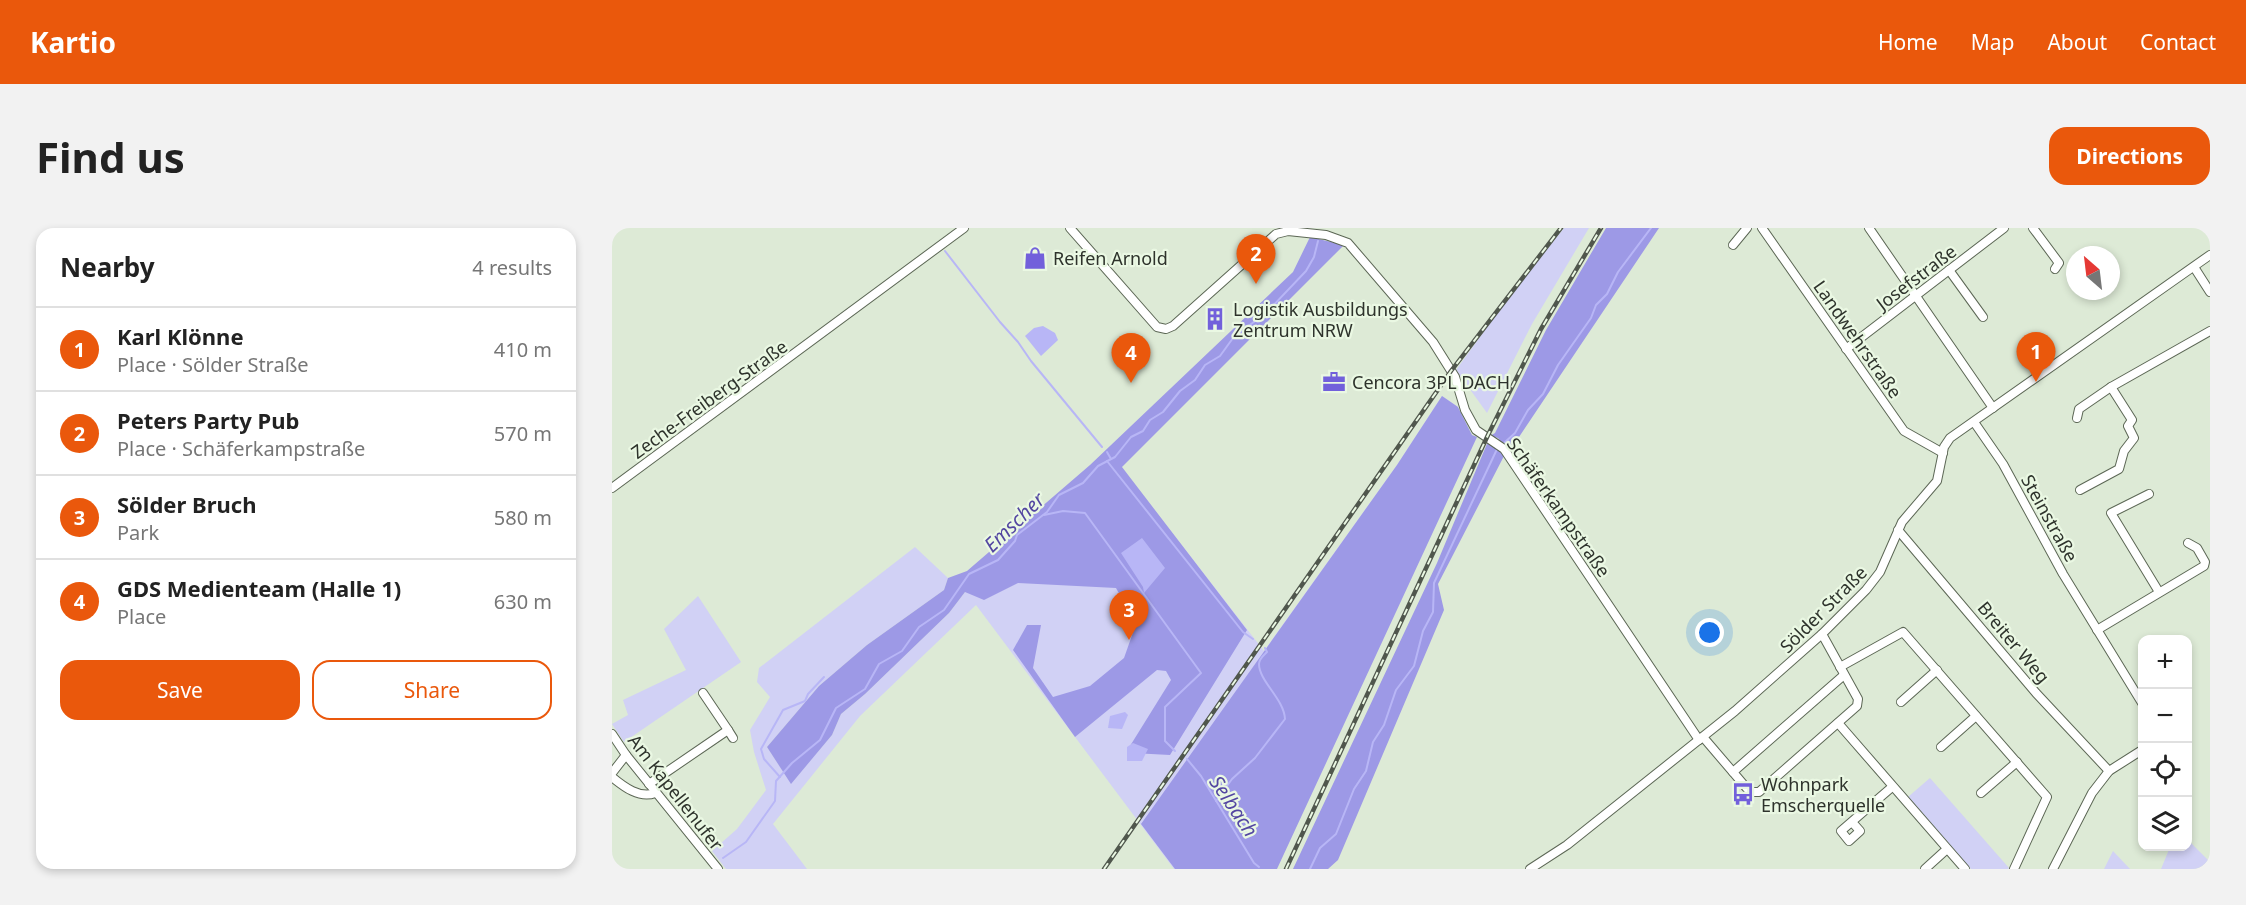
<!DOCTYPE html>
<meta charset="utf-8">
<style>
:root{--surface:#fff;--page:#f2f2f2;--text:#222;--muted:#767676;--line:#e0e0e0;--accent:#ea580c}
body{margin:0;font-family:"Noto Sans",sans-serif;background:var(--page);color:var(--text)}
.controls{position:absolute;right:18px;bottom:18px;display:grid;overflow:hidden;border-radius:12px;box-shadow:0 3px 9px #0003}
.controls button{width:54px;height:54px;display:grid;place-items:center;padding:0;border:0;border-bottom:2px solid var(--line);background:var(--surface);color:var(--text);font:30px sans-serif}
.compass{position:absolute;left:1454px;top:18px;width:54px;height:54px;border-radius:50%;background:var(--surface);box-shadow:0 3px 9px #0003;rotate:332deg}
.you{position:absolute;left:1098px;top:405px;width:21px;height:21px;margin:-15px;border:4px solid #fff;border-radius:50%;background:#1a73e8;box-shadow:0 0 0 9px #1a73e833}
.badge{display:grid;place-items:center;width:39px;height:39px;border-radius:50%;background:var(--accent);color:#fff;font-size:20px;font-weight:700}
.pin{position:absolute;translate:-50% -50px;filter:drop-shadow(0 2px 3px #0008)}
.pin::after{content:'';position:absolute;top:32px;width:21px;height:18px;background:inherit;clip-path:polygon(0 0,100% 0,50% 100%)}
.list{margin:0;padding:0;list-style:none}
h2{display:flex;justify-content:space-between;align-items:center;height:78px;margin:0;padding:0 24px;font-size:26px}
h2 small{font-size:20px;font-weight:400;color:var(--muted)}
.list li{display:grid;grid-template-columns:39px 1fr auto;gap:18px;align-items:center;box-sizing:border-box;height:84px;padding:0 24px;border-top:2px solid var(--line)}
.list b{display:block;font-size:22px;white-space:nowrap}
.list p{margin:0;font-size:20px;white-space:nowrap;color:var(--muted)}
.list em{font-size:20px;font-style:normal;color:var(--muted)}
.actions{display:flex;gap:12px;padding:18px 24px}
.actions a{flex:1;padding:14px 0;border:2px solid var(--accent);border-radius:18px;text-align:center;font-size:21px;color:var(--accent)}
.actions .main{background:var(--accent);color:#fff}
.icon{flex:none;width:33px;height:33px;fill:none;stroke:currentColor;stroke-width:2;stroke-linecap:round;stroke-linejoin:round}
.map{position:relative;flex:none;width:1598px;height:641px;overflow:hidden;border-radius:18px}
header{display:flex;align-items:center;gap:36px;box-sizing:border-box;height:84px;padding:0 30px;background:var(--accent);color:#fff}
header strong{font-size:28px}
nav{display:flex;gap:33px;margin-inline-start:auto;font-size:21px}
.intro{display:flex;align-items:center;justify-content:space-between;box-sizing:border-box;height:144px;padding:0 36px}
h1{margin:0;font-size:42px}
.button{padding:15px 27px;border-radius:18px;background:var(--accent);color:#fff;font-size:21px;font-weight:700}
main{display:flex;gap:36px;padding:0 36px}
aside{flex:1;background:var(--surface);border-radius:18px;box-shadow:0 3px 9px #0003}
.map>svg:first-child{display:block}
</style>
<header>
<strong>Kartio</strong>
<nav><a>Home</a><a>Map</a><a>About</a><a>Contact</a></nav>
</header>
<div class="intro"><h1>Find us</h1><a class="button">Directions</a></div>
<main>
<aside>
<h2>Nearby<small>4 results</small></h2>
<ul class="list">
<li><span class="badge">1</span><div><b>Karl Klönne</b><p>Place · Sölder Straße</p></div><em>410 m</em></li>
<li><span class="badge">2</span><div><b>Peters Party Pub</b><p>Place · Schäferkampstraße</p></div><em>570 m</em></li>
<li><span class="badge">3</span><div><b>Sölder Bruch</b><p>Park</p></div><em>580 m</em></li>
<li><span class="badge">4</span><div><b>GDS Medienteam (Halle 1)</b><p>Place</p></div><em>630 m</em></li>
</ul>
<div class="actions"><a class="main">Save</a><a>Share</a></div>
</aside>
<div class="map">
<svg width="1598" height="641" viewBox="0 0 1598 641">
<rect width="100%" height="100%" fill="#ddead6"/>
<g fill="#d1d1f5">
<polygon points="952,0 977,0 920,96 875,185 844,142 897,69"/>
<polygon points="830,168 846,179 646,641 562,641 364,377 248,488 161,596 195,641 114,641 100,623 125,601 154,562 142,524 138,502 158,469 145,454 147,440 303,319 336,350 332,362 255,417 207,458 155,519 179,555 220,507 229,486 253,466 337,385 353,364 509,239 652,423 785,237"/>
<polygon points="86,368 129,434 12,514 0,496 16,487 11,472 74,442 52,401"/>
<polygon points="1318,550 1397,640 1396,641 1359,641 1296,569"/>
<polygon points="1576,612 1596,632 1598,630 1598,641 1549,641 1558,619 1576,618"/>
<polygon points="1501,623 1518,641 1492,641"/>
</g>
<g fill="#9d99e6">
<polygon points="994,0 1047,0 897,224 886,210 878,208 883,205 934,102"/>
<polygon points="698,9 732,17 510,239 635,402 558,527 520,525 518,518 559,452 554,443 545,442 463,509 401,422 415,397 429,397 421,440 441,469 478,458 512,430 524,396 504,360 406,355 372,372 353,364 337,385 253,466 229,486 220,507 179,556 155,519 207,458 255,417 332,362 336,350 355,343 478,237 681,44"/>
<polygon points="830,168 846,179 860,207 865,209 665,641 563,641 529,596 785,237"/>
<polygon points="877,211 892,228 826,356 832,382 726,632 716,641 681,641 825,335"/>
</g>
<g fill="#b8b6f6">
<polygon points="431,98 443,105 446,112 429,128 413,108 422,100"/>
<polygon points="530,310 553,340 532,365 531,359 509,325"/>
<polygon points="513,484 516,487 510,501 496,500 498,488"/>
<polygon points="521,515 536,521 530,533 515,533 515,519"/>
</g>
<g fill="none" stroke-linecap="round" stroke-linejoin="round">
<g stroke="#b8b6f6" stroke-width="2">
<polyline points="333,23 388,94 406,114 419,133 490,219"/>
<polyline points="892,215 903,205 916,182 931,166 946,137 979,90 984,77 995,66 1006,44 1039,0"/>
<polyline points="495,224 499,231"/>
<polyline points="495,233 631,404 641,411"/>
<polyline points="432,287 451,283 473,285 589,445 553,479 553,513 563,523"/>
<polyline points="575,531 589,548 642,635 647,639"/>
<polyline points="168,549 152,531 149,521 171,482 193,473 196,466 212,449"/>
<path d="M 604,573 L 620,551 L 643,530 L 673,491 C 672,471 647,453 647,436 C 647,431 652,427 655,424 L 653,420"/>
<polyline points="111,630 134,614 163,573 164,553 180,535 208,512 224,480 253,461 267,436 290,423 307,399 332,382 357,346 386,332 403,313 405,307 435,284 447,267 471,255 486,238 503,229 519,209 531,203 538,192 551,184 568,163 583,152 593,137 608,128 621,110 656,83 694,43 702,29 706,13"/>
<polyline points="698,641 708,620 724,606 742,561 754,543 761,514 772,497 784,462 802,438 811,403 821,384 822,355 886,219"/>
</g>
<g stroke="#5c6755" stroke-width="10">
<g id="minor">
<polyline points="458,0 545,99 554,101 561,98 664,6 676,3 714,7 736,15 821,114 843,149 853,182 864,202 892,221 1087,512"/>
<polyline points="1150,0 1292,203 1331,225"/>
<polyline points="1257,0 1381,180"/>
<polyline points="1421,0 1447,35 1443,41"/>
<polyline points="1121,17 1135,0"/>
<polyline points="1582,39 1598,64"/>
<polyline points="1337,42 1371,89"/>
<polyline points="1234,121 1392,0"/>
<polyline points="1465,190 1467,181 1499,159"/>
<polyline points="1362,194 1391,236 1451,346 1530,475"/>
<polyline points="0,260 352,0"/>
<polyline points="1468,262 1507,241 1512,223 1522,210 1516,198 1520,192 1499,159 1598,103"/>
<polyline points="1537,266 1499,285 1547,364"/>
<polyline points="1286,302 1424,465 1497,543"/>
<polyline points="1485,402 1592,338 1593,334 1585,320 1576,315"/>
<polyline points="1228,439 1291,404 1435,569 1402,641"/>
<polyline points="1289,474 1325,442"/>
<polyline points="1226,495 1353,641"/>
<polyline points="116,502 121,510"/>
<polyline points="0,506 14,527 106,641"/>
<polyline points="1091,509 1138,564 1147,564 1245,478 1246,471 1210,406"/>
<polyline points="1329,519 1364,488"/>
<polyline points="1121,544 1232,447"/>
<polyline points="0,545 14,527"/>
<path d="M 0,549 C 12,559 28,571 43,565"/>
<polyline points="37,556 116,502 91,465"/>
<polyline points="1369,565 1405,534"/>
<polyline points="1240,594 1248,603 1237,613 1229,603 1280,559"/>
<polyline points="918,641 955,617 1123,483 1210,406 1254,362 1268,344 1290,294 1325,253 1332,219 1338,210 1598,27"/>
<polyline points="1313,641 1335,621"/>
<polyline points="1441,641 1480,565 1497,543 1530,522"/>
</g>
</g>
<use href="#minor" stroke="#fff" stroke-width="8"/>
<g stroke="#50574d" stroke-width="4.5">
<g id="rail">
<polyline points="492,641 839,143 949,0"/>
<polyline points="674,641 876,207 929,101 989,0"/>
</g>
</g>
<use href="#rail" stroke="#eaf8e3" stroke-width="2" stroke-dasharray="7" stroke-linecap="butt"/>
</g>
<defs>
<g id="shop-bare" transform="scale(1.8)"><path d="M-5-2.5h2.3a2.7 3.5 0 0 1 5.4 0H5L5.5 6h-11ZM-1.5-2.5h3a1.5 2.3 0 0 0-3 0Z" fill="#7260db" stroke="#eaf8e3" stroke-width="2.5" paint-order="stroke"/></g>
<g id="building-bare" transform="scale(1.8)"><path d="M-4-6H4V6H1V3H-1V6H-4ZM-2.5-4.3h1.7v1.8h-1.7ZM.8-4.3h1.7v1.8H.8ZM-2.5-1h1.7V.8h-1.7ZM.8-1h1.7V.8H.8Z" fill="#7260db" stroke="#eaf8e3" stroke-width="2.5" paint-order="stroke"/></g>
<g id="office-bare" transform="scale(1.8)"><path d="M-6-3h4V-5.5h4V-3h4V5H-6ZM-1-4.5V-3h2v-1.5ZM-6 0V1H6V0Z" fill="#7260db" stroke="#eaf8e3" stroke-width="2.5" paint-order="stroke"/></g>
<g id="bus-bare" transform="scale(1.8)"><path d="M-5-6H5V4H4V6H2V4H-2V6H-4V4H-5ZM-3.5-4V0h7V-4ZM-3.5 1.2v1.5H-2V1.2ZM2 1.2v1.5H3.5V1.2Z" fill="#7260db" stroke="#eaf8e3" stroke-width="2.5" paint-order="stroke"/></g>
</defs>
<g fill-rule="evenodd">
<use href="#shop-bare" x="423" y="30"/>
<use href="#building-bare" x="603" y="91"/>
<use href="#office-bare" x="722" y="154"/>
<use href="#bus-bare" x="1131" y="566"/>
</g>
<g text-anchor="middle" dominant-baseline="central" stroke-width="4.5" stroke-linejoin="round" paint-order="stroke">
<g font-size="18" fill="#2e332c" stroke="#eaf8e3" text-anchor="start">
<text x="441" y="30">Reifen Arnold</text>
<text x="621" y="81">Logistik Ausbildungs<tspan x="621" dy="21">Zentrum NRW</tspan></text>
<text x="740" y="154">Cencora 3PL DACH</text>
<text x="1149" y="556">Wohnpark<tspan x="1149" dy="21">Emscherquelle</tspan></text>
</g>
<g font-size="18" fill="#2e332c" stroke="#eaf8e3">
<text transform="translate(1304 49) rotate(-37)">Josefstraße</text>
<text transform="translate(1246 111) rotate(55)">Landwehrstraße</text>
<text transform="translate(97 171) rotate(-36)">Zeche-Freiberg-Straße</text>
<text transform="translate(947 279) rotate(55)">Schäferkampstraße</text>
<text transform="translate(1438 290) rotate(61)">Steinstraße</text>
<text transform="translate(1211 381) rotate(-45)">Sölder Straße</text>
<text transform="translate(1402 414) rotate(50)">Breiter Weg</text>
<text transform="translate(64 564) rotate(52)">Am Kapellenufer</text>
</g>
<g font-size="20" font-style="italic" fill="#5346a1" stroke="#eaf8e3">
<text transform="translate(402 294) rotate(-44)">Emscher</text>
<text transform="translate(622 578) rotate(56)">Selbach</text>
</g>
</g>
</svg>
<div class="controls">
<button>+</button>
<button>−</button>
<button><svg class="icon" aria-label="locate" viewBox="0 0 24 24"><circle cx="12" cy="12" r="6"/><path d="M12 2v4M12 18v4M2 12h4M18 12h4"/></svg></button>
<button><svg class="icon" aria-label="layers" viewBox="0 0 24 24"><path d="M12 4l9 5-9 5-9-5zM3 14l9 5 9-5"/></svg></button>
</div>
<svg class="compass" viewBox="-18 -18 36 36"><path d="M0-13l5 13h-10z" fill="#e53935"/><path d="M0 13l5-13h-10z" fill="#767676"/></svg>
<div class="you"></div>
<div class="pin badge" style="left:1424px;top:154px">1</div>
<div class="pin badge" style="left:644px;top:56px">2</div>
<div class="pin badge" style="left:517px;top:412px">3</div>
<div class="pin badge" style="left:519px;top:155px">4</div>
</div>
</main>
